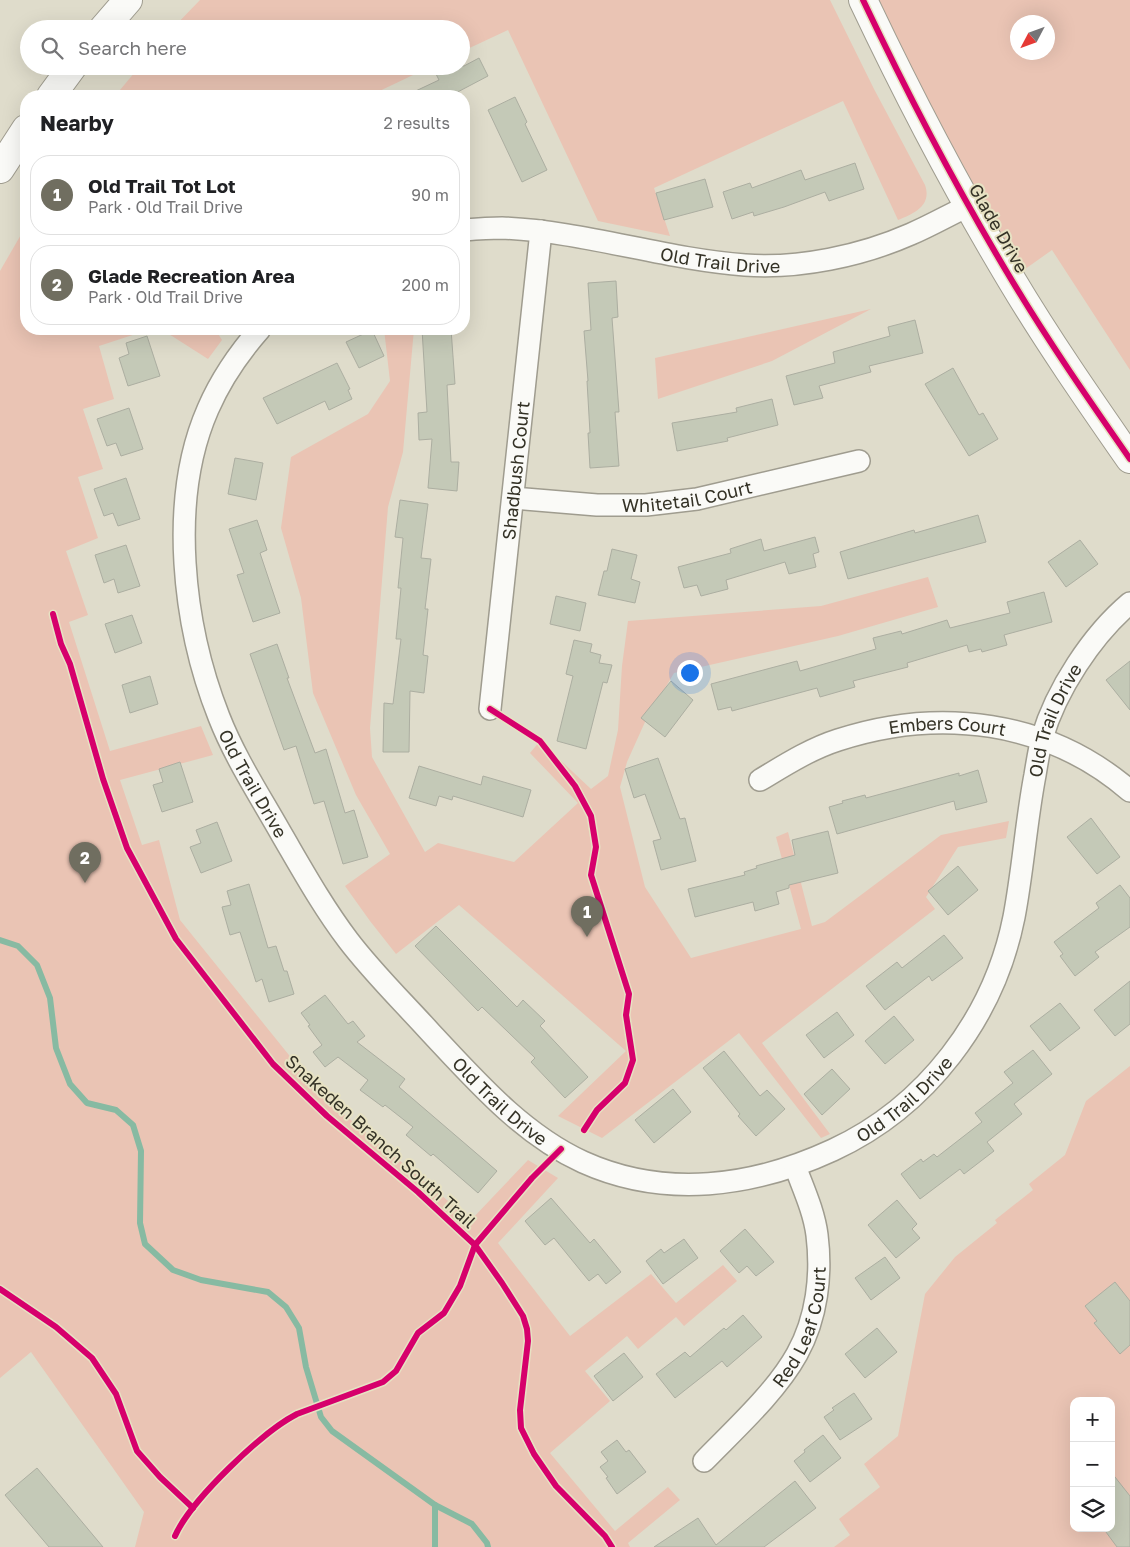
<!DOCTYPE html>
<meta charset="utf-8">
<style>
:root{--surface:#fff;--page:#f2f2f2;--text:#202124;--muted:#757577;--line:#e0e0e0;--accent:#706e60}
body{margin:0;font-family:"Golos Text",sans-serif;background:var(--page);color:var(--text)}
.controls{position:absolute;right:15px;bottom:15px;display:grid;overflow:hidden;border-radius:10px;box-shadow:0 5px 20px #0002}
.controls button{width:45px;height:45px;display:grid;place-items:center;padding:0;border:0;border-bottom:1px solid var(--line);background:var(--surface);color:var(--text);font:25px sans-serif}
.compass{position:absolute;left:1010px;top:15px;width:45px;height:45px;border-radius:50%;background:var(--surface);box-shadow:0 5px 20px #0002;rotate:229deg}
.you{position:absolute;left:689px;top:672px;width:18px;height:18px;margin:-12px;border:4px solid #fff;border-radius:50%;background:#1a73e8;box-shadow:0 0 0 8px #1a73e833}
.badge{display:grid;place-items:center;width:32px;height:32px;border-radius:50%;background:var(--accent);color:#fff;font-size:16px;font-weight:700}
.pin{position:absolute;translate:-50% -41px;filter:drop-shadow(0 1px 2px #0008)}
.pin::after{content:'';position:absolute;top:26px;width:18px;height:15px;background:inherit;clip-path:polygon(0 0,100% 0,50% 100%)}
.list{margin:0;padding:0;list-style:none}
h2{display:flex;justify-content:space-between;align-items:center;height:65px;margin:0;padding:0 20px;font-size:21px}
h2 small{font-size:16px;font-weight:400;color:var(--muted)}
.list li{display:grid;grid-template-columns:32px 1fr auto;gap:15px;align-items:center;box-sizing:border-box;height:80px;margin:0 10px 10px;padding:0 10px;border:1px solid var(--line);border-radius:20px}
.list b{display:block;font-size:19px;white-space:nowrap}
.list p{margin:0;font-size:16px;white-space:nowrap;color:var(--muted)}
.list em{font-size:16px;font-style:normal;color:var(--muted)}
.icon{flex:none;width:28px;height:28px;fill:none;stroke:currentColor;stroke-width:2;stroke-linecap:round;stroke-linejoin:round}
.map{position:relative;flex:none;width:1130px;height:1547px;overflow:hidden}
.search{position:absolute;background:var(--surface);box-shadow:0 5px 20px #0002;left:20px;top:20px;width:450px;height:55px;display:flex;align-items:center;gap:12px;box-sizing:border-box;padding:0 18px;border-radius:28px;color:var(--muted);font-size:19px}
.panel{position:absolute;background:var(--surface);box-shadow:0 5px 20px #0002;left:20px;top:90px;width:450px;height:245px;border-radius:20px}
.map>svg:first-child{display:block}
</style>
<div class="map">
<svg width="1130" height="1547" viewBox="0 0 1130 1547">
<rect width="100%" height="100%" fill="#dfdccb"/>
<g fill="#eac4b4" fill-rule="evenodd">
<path d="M 200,0 L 830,0 L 874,89 L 925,185 C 932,205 915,213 898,220 L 843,101 L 654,188 L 670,236 L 598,221 L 508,30 L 461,52 L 461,29 L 172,29 Z"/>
<path d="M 864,0 L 1130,0 L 1130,370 L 1052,250 L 1011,279 ZM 1018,22 L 1048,22 L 1048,52 L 1018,52 Z"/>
<polygon points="140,66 432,66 369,96 115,96"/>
<polygon points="26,226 26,329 151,329 99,346 114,399 83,409 103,469 78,477 98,538 66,551 88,615 69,622 110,751 201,726 213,755 120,780 142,845 159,840 180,920 322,1096 471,1220 528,1160 558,1178 498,1243 570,1336 651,1274 676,1303 723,1265 737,1281 684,1326 676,1317 638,1349 627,1336 585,1371 610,1401 550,1453 615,1531 668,1487 680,1500 628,1543 630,1547 135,1547 144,1512 31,1352 0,1378 0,271"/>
<polygon points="871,309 772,361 658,399 655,358"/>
<polygon points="161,329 215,329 222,340 208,359"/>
<polygon points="384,329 414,329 403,452 388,507 370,728 372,757 425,852 438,843 514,862 578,803 530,753 540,741 591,789 608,776 618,730 622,666 628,621 821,606 928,577 938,607 838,636 674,673 645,722 627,762 620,787 645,887 691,958 801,929 776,837 788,832 812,926 825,922 941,835 1009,821 1006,838 958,847 926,897 935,909 762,1043 830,1134 821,1138 739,1033 602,1138 558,1116 626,1051 459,905 396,954 370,921 345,886 390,854 356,795 313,693 301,598 281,528 291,457 368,414 390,381"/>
<path d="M 1130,1066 L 1130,1547 L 834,1547 L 850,1535 L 839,1519 L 880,1487 L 864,1464 L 898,1436 L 925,1294 L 955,1257 L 997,1223 L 995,1220 L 1033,1190 L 1029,1184 L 1065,1155 L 1086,1101 ZM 1074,1401 L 1111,1401 L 1111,1528 L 1074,1528 Z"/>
</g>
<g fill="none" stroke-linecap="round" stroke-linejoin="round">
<g stroke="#87baa2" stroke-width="6">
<polyline points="0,940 18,946 37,965 50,998 56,1048 70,1084 87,1103 116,1110 133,1125 141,1151 140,1223 145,1244 173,1270 201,1280 268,1292 286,1307 299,1328 306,1367 321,1417 332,1431 435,1505 472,1524 487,1543 488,1547"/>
<polyline points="435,1505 435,1547"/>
</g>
</g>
<g fill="#c4c9b7" stroke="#acaea1">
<polygon points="479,58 488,76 450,96 405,96 439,80 432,66 464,66"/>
<polygon points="515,97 527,122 525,124 547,170 522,182 488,110"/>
<polygon points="855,163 864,189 829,201 825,192 784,207 754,216 753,212 732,219 723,192 750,183 752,188 801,170 805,180"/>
<polygon points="705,179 713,207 664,220 656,193"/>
<polygon points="616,281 618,317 612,318 619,412 615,412 619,466 590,468 588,433 590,433 587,381 588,381 584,331 591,330 588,283"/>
<polygon points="915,320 923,353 869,366 871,372 819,386 823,398 794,405 786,376 835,363 833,352 890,336 888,327"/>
<polygon points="422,329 451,329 455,384 447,385 451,462 459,462 457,491 428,488 432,439 419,440 418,413 427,412"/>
<polygon points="372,330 384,356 359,368 346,342"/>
<polygon points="147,336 160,376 128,386 119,358 129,354 126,343"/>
<polygon points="337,363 350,389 348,390 352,399 329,410 325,401 277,424 263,398"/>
<polygon points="953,368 979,415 983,413 998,439 969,456 925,384"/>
<polygon points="772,399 778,425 727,438 728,441 677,451 672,423 737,412 736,408"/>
<polygon points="129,408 143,449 121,456 116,443 107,446 97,419"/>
<polygon points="235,458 263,463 256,500 228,494"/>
<polygon points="126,478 140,519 118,526 113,513 104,516 94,489"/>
<polygon points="400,500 428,504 421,558 431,559 425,609 428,609 423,655 428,656 424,693 410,691 409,752 383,752 384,703 393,704 401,639 396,639 401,588 398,588 403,538 395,537"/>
<polygon points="978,515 986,542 848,579 840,552 914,530 915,533"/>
<polygon points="257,520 267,550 260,553 280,613 253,622 237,575 244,573 229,529"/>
<polygon points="815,537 819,552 813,554 816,567 789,574 785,562 726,580 728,589 701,596 697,585 684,588 678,567 731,553 730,549 761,539 764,551"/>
<polygon points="1080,540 1098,564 1066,587 1048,562"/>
<polygon points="126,545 140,586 118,593 114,579 104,583 95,555"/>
<polygon points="612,549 637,555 631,579 640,582 635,603 598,595 604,571 607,571"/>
<polygon points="1044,592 1052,622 1004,635 1007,645 982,652 981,649 969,652 967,645 907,663 908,667 853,681 855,687 820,697 817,688 732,711 731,707 718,710 711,684 797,661 800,671 876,649 873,638 901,631 902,634 947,620 950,628 1010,613 1007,602"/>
<polygon points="556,596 586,603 580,631 550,624"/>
<polygon points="132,615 142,643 115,653 105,624"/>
<polygon points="574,640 592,644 590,652 601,655 599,663 612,665 607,683 603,682 586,749 557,741 573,676 566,674"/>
<polygon points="277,644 289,678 287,678 315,753 326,749 345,813 354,810 368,857 343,864 324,801 314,804 296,746 284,750 250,654"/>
<polygon points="1130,661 1130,710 1106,680"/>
<polygon points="150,676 158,704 130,713 122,685"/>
<polygon points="671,681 693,700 665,737 641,718"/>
<polygon points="658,758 680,819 685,818 696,861 661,870 653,841 661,839 645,794 634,798 625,769"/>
<polygon points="180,762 193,802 162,812 153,785 163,782 159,769"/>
<polygon points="419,766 481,785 483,776 531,790 523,817 453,796 452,800 439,796 436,806 409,798"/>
<polygon points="978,770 987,802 956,810 954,801 837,834 829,807 843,803 842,801 865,795 866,798 959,773 959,776"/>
<polygon points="1091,818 1120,857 1097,874 1067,837"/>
<polygon points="217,822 232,861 201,873 190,847 201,843 196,830"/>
<polygon points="828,831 838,873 789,885 789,888 776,892 779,904 755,911 753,902 695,917 688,889 745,875 744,872 757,868 756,866 795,855 792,840"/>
<polygon points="958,866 978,890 948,915 928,891"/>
<polygon points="249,884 268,948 276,946 284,971 287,971 294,994 269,1002 262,979 256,982 240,932 230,935 222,907 231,905 227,891"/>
<polygon points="1120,885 1130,898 1130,927 1095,952 1099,957 1075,976 1060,956 1063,954 1054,942 1099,908 1096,903"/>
<polygon points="436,926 517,1007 523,1000 545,1021 540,1026 588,1077 565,1098 531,1062 535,1058 482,1007 478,1011 415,946"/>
<polygon points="944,935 963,958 932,981 929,976 885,1010 866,986 897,962 902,968"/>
<polygon points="1130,981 1130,1024 1115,1036 1094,1010"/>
<polygon points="325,995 348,1024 353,1021 365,1036 357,1042 405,1079 399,1087 497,1171 478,1193 433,1154 431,1156 406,1135 413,1127 385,1105 383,1107 360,1090 368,1080 338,1057 325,1067 313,1052 322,1045 308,1026 310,1025 301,1013"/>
<polygon points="1060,1003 1080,1028 1050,1051 1030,1026"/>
<polygon points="837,1012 854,1035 824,1058 806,1035"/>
<polygon points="894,1016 914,1040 885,1064 865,1041"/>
<polygon points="1033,1050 1052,1074 1014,1104 1022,1114 987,1142 994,1151 964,1174 960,1169 920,1199 901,1174 921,1159 923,1162 934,1154 937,1157 982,1122 975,1113 1013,1083 1004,1072"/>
<polygon points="724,1051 760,1096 767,1090 785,1109 756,1136 738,1116 740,1114 703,1068"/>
<polygon points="832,1069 850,1089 822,1115 804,1094"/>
<polygon points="673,1089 691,1112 654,1143 635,1120"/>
<polygon points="551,1198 590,1243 594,1239 621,1272 606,1284 598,1274 589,1281 554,1238 545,1245 525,1221"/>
<polygon points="897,1200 917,1224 912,1229 920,1238 896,1258 868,1225"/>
<polygon points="745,1229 774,1262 756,1276 747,1266 739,1273 720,1251"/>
<polygon points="684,1239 698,1258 663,1284 646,1261 661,1249 664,1253"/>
<polygon points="885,1257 900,1278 871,1300 855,1278"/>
<polygon points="1115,1282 1130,1301 1130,1345 1120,1354 1094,1323 1097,1321 1085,1306"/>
<polygon points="743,1315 762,1337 727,1367 722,1361 675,1398 656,1374 685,1352 690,1357 724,1328 726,1330"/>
<polygon points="877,1328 897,1352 865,1378 845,1354"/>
<polygon points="624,1353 643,1377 613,1401 594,1376"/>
<polygon points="854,1393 872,1419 840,1440 824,1417 834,1410 832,1408"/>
<polygon points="823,1435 841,1458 810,1482 794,1461 805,1452 804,1450"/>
<polygon points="617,1440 626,1452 629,1450 646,1472 617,1494 606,1478 608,1477 600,1467 608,1461 601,1452"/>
<polygon points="37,1468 103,1547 49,1547 5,1495"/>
<polygon points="1111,1472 1130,1496 1130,1547 1117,1547 1103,1528 1111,1528"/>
<polygon points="795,1481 816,1508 764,1547 654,1547 698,1518 716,1545"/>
</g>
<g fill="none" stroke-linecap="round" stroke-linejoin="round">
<g stroke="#9f9c8f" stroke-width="24">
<g id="street">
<path id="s1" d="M 464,230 C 476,229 489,228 502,228 C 583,231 663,259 745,265 C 799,269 861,256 911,234 C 930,226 949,215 968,206"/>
<path id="s2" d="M 260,329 C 239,353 221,379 208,409 C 168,500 183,626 219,717 C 235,758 260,796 282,835 C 303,871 323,907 348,940 C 373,973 403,1002 431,1033 C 476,1081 522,1134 583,1162 C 665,1199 753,1187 833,1150 C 926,1107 994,1018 1014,917 C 1023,870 1026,822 1035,775 C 1037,763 1039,750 1042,738 C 1056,690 1092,635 1130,603"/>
<path id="s3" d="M 513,498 L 597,505 L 646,505 L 697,499 L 859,461"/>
<path id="s4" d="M 490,709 L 541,231"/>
<path id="s5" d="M 760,780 C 785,765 810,749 838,740 C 939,707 1048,720 1130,791"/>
<path id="s6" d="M 704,1461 C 735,1429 776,1392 797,1354 C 817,1318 822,1275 817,1235 C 814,1211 803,1188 795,1166"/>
</g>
</g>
<g stroke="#9f9c8f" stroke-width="30">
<g id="secondary">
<path d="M 863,0 C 908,95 957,189 1011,279 C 1048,341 1089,400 1130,459"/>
<polyline points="103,29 128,0"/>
<polyline points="51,96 73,66"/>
<polyline points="0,169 26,129"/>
</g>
</g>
<use href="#street" stroke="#fafaf7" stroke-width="21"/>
<use href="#secondary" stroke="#fafaf7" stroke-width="28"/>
<g stroke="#e7e2c3" stroke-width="9">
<g id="cycleway">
<path d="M 863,0 C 908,95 957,189 1011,279 C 1048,341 1089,400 1130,459"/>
<polyline points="53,614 61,644 70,664 103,779 127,848 176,939 273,1064 327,1116 418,1192 475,1245 502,1283 523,1316 527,1329 528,1341 520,1410 521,1428 534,1454 556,1486 605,1536 612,1547"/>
<polyline points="490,709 540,741 575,786 591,816 596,847 591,875 629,994 626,1015 633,1060 625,1083 597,1110 584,1130"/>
<polyline points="0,1289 56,1327 92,1358 116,1394 137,1451 160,1477 193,1508"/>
<path d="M 175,1536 C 191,1500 262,1432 297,1414 L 383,1382 L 396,1371 L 418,1333 L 444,1313 L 460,1286 L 475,1245 L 532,1178 L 561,1149"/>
</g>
</g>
<use href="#cycleway" stroke="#d6006c" stroke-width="6"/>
</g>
<g text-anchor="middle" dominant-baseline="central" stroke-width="4" stroke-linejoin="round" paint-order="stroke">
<g font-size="18" fill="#343226" stroke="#e7e2c3">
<text transform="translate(999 228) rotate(60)">Glade Drive</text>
<text stroke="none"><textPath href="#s1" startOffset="259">Old Trail Drive</textPath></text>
<text stroke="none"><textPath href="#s4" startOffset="240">Shadbush Court</textPath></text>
<text stroke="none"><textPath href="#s3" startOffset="175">Whitetail Court</textPath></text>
<text stroke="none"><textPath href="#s2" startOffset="1761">Old Trail Drive</textPath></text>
<text stroke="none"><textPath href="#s5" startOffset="199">Embers Court</textPath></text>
<text stroke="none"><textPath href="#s2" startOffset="486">Old Trail Drive</textPath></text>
<text stroke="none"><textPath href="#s2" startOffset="1341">Old Trail Drive</textPath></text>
<text stroke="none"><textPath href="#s2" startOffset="891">Old Trail Drive</textPath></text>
<text transform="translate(381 1141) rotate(42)">Snakeden Branch South Trail</text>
<text stroke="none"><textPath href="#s6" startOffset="169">Red Leaf Court</textPath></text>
</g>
</g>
</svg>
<div class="controls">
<button>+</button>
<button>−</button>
<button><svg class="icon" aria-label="layers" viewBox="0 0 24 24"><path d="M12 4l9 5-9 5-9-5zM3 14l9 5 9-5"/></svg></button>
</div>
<svg class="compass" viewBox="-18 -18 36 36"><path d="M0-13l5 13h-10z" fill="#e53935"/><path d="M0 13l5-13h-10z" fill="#757577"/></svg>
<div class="you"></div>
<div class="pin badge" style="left:587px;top:937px">1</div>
<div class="pin badge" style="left:85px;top:883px">2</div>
<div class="search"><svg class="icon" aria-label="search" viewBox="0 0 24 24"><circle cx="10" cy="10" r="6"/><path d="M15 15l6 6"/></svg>Search here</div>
<section class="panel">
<h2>Nearby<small>2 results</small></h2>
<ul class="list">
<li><span class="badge">1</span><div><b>Old Trail Tot Lot</b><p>Park · Old Trail Drive</p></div><em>90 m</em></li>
<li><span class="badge">2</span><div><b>Glade Recreation Area</b><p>Park · Old Trail Drive</p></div><em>200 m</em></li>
</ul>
</section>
</div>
